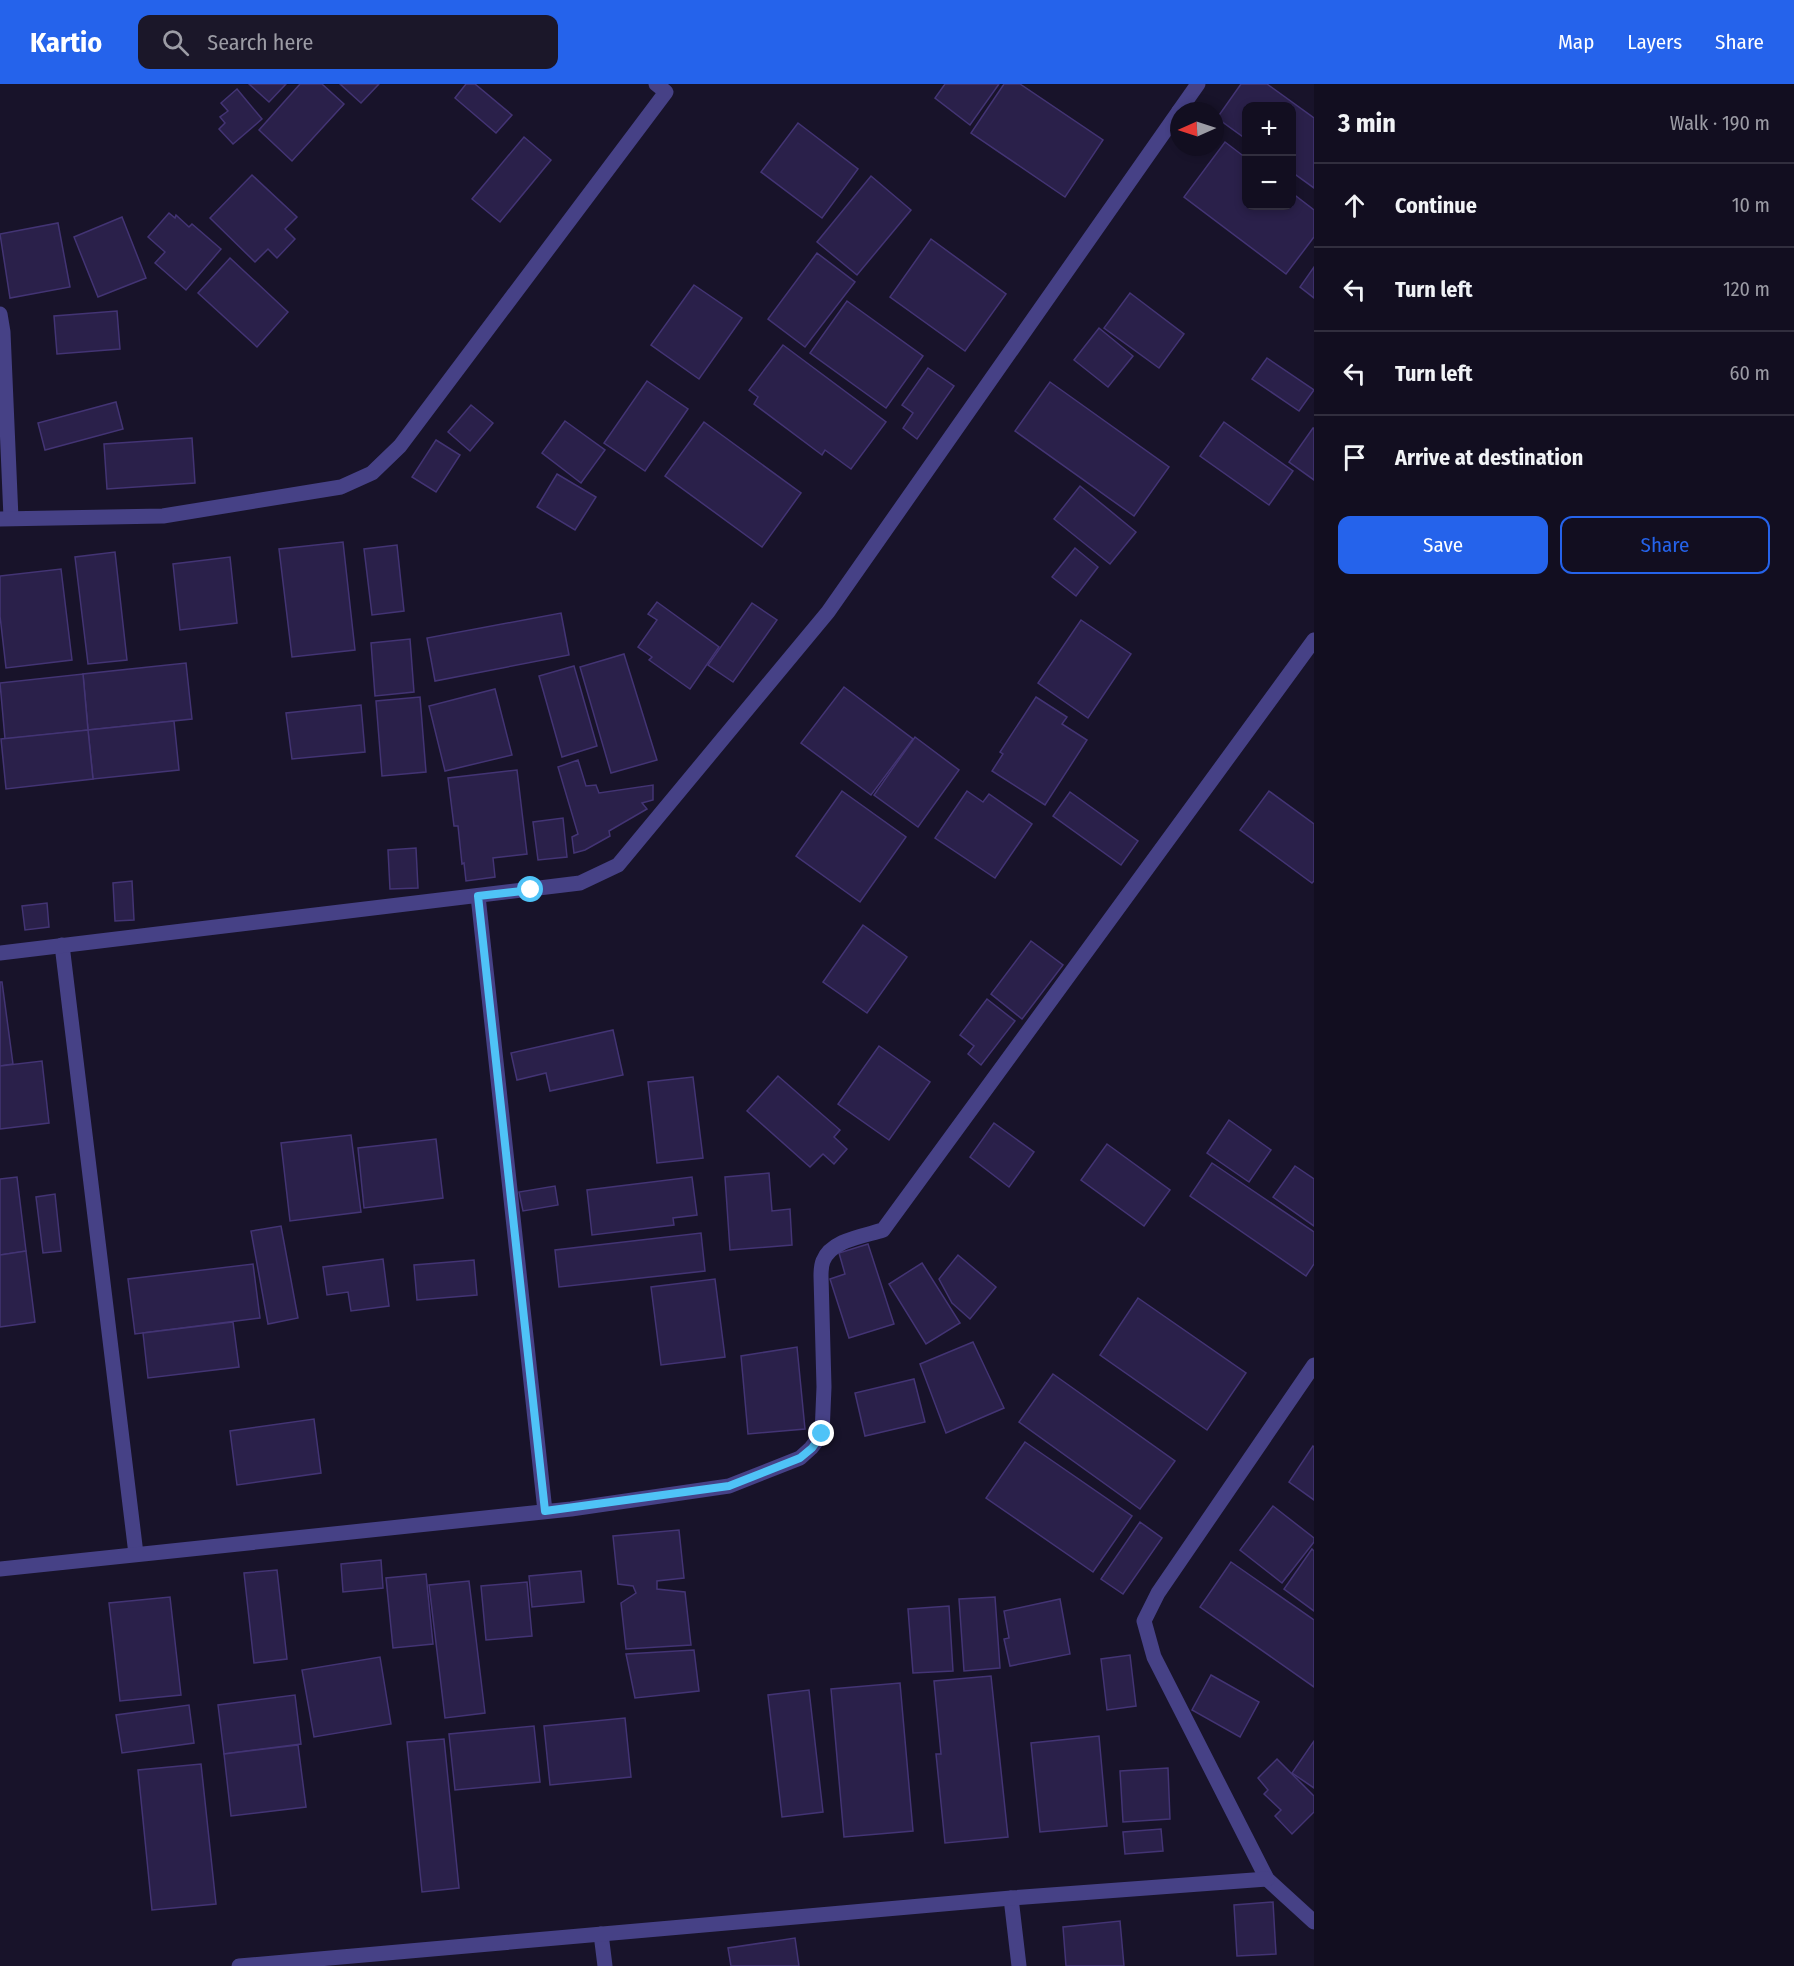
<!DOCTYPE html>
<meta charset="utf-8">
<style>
:root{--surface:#120e20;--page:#1b1729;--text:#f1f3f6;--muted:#9c9ca5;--line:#312e3e;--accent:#2563eb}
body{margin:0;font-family:"Fira Sans Condensed",sans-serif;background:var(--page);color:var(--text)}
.controls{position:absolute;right:18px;top:18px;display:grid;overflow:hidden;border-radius:12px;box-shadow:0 3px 9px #0003}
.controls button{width:54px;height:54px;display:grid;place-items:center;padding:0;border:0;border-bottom:2px solid var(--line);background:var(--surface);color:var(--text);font:30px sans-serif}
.compass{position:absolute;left:1170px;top:18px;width:54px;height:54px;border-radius:50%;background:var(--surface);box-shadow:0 3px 9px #0003;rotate:267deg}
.stop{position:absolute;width:18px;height:18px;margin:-14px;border:4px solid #4fc3f7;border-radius:50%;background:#fff}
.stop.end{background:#4fc3f7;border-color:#fff;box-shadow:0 2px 6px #0008}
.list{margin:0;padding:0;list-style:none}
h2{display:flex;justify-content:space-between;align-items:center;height:78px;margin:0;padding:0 24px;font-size:26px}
h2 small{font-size:20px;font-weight:400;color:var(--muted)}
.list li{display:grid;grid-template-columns:39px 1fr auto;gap:18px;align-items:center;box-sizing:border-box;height:84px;padding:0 24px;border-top:2px solid var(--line)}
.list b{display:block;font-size:22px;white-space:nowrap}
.list em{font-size:20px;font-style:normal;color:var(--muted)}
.actions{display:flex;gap:12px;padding:18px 24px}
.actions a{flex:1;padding:14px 0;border:2px solid var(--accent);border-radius:12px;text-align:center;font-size:21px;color:var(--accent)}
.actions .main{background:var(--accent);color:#fff}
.icon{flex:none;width:33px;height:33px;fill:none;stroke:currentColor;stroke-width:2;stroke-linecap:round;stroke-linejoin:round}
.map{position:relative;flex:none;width:1314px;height:1882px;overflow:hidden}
header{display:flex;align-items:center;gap:36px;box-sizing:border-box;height:84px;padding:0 30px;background:var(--accent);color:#fff}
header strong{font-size:28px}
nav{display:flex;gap:33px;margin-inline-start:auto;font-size:21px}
.search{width:420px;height:54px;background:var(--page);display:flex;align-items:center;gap:15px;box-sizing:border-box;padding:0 21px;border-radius:12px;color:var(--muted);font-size:22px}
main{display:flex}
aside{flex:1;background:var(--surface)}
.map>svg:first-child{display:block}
</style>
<header>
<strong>Kartio</strong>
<div class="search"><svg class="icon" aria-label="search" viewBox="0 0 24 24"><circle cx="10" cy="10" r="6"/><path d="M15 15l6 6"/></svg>Search here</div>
<nav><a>Map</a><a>Layers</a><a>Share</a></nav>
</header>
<main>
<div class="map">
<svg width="1314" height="1882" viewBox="0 0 1314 1882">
<rect width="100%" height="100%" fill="#18132a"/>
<g fill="#2a204a" stroke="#433474" stroke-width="1.5">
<polygon points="249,0 286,0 269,18"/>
<polygon points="300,0 322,0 344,20 292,77 259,46"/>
<polygon points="340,0 379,0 361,19"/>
<polygon points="466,0 475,0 512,31 496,49 455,14"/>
<polygon points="945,0 999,0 970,41 935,14"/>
<polygon points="1004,0 1020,0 1103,56 1065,113 971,49"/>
<polygon points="1241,0 1267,0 1314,34 1314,104 1292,88 1292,22 1246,22 1246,55 1217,34"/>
<polygon points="237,5 262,35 233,60 219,45 225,39 220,33 228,27 221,19"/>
<polygon points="798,39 858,85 822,134 761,88"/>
<polygon points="524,53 551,76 500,138 472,115"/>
<polygon points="1225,58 1246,74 1246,122 1292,122 1292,109 1314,126 1314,153 1286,190 1184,113"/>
<polygon points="252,91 297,133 285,145 295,155 277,174 268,165 255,178 210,134"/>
<polygon points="871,92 911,126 857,191 817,158"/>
<polygon points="169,129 175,134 176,131 189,143 192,140 221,165 186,206 155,179 165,168 148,153"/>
<polygon points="122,133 146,194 98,213 74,153"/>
<polygon points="58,139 70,203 10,214 0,150"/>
<polygon points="931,155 1006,210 965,267 890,213"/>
<polygon points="817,169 855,198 805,263 768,235"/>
<polygon points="230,174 288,228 257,263 198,209"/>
<polygon points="1314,183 1314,214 1300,203"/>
<polygon points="694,201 742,234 699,295 651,261"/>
<polygon points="1130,209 1184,250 1159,284 1104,244"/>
<polygon points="847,217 923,272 886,324 810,269"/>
<polygon points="117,227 120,265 57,270 54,232"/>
<polygon points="1099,244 1133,272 1108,303 1074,276"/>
<polygon points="783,261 886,338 851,385 825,366 822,371 754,320 758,313 749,306"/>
<polygon points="1267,274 1314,306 1299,327 1252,295"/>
<polygon points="928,284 954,302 917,355 903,344 913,329 902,321"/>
<polygon points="647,297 688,325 645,387 604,359"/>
<polygon points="1050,298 1169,383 1134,432 1015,347"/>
<polygon points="116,318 123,345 45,366 38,339"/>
<polygon points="471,321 493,339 470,367 448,348"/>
<polygon points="565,337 605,366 581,399 542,369"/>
<polygon points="704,338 801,409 762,463 665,392"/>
<polygon points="1224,338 1293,387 1269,421 1200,372"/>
<polygon points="1313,344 1314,344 1314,396 1289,378"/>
<polygon points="192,354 195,399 107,405 104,360"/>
<polygon points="436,356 460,371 436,408 412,393"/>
<polygon points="557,390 596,413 575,446 537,423"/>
<polygon points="1080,402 1136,448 1110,480 1054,435"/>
<polygon points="343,458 355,566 292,573 279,465"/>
<polygon points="397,461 404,527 372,531 364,465"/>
<polygon points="1075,464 1098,483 1076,512 1052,493"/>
<polygon points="115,468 127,576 88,580 75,473"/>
<polygon points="230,473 237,539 180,546 173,480"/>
<polygon points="61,485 72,576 6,584 0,532 0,492"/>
<polygon points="657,518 719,563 690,605 649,576 652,573 638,563 657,536 648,530"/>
<polygon points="752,519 777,536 733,598 708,581"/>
<polygon points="561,529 569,571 435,597 427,554"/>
<polygon points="1081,536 1131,570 1088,634 1038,599"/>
<polygon points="410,555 414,608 375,612 371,559"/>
<polygon points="624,570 657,676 611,689 580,583"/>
<polygon points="186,579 192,635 88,646 83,590"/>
<polygon points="574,582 597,662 562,673 539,592"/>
<polygon points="83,590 88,646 5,655 0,599"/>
<polygon points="844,603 913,655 871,711 801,659"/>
<polygon points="495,605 512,671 445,687 429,622"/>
<polygon points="420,613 426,688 382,692 376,617"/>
<polygon points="1036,613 1067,633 1062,640 1087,656 1045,721 992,687 1003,670 1000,668"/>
<polygon points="361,621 365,668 292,675 286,629"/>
<polygon points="174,637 179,686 93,695 88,646"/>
<polygon points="88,646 93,695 6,705 1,655"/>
<polygon points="915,653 959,686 918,743 874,711"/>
<polygon points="578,676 586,702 596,701 599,709 653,701 653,716 642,719 647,725 609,747 610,752 585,766 574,769 572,753 578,750 558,683"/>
<polygon points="517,686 527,770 493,774 495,793 466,797 464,779 462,780 458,742 454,742 448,694"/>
<polygon points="842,707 906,753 860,818 796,772"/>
<polygon points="967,707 983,718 989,710 1032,740 995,794 935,754"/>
<polygon points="1269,707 1314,740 1314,797 1312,799 1240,746"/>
<polygon points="1070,708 1138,757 1121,781 1053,732"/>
<polygon points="563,734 567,773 538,776 533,738"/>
<polygon points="416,764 418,804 390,805 388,766"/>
<polygon points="132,797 134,836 115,837 113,799"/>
<polygon points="47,819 49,843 25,846 22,822"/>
<polygon points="863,841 907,873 867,929 823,898"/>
<polygon points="1031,857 1063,881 1022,935 991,910"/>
<polygon points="0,898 2,898 13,980 0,982"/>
<polygon points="987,915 1015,937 981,981 968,970 974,962 960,951"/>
<polygon points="613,946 623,991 550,1007 546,989 517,996 511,969"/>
<polygon points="879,962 930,998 889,1056 838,1020"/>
<polygon points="42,977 49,1039 0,1045 0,982"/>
<polygon points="778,992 840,1046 834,1053 847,1065 834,1080 823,1070 810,1083 747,1027"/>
<polygon points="693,993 703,1074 657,1079 648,998"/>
<polygon points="1229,1036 1271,1066 1249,1098 1207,1069"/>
<polygon points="994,1039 1034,1068 1009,1103 970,1073"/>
<polygon points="351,1051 361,1128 290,1137 281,1059"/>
<polygon points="436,1055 443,1114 364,1124 358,1064"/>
<polygon points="1107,1060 1170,1106 1144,1142 1081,1096"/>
<polygon points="1212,1079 1314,1148 1314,1180 1306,1192 1190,1112"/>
<polygon points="1295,1082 1314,1095 1314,1142 1273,1113"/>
<polygon points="769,1089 772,1127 790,1125 792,1161 730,1166 725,1093"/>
<polygon points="17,1093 26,1167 0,1171 0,1095"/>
<polygon points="692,1093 697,1131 673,1134 674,1141 592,1151 587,1106"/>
<polygon points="555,1102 558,1121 523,1127 519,1108"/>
<polygon points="55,1110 61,1167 43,1169 36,1113"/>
<polygon points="281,1142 298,1234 268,1240 251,1147"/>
<polygon points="701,1149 705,1187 559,1203 555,1166"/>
<polygon points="868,1160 894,1240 849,1254 830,1195 845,1190 839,1169"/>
<polygon points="26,1167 35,1238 0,1243 0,1171"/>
<polygon points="958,1171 996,1203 970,1235 952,1219 939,1195"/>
<polygon points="383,1175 389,1222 351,1227 348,1208 327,1211 323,1183"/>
<polygon points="474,1176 477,1211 417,1216 414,1181"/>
<polygon points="922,1179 960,1239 926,1260 889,1200"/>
<polygon points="253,1180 260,1234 135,1250 128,1195"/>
<polygon points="715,1195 725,1273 661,1281 651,1203"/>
<polygon points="1138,1214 1246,1289 1207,1346 1100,1271"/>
<polygon points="233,1238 239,1283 148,1294 143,1249"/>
<polygon points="973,1258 1004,1324 946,1349 920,1280"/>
<polygon points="797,1263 805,1345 748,1350 741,1272"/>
<polygon points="1053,1290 1175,1377 1140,1425 1019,1338"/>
<polygon points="914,1295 925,1338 865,1352 855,1309"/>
<polygon points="314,1335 321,1389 237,1401 230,1347"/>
<polygon points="1025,1358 1132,1432 1093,1488 986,1414"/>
<polygon points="1313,1362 1314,1363 1314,1416 1289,1398"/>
<polygon points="1273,1422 1314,1454 1314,1458 1282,1499 1240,1466"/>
<polygon points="1140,1438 1162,1454 1123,1510 1101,1495"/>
<polygon points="679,1446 684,1494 657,1497 657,1505 685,1508 691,1561 626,1565 621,1519 636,1509 633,1502 618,1500 613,1452"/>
<polygon points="1312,1465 1314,1467 1314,1527 1284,1505"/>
<polygon points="381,1476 383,1504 343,1508 341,1480"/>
<polygon points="1231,1478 1314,1536 1314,1603 1200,1523"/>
<polygon points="277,1486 287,1575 254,1579 244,1489"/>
<polygon points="581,1487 584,1518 532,1523 529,1492"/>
<polygon points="426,1490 433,1560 393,1564 386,1494"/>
<polygon points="469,1497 485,1629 445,1634 429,1501"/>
<polygon points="527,1498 532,1552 486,1556 481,1502"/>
<polygon points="170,1513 181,1611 120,1617 109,1519"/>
<polygon points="995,1513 1000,1584 964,1587 959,1515"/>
<polygon points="1060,1515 1070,1570 1010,1582 1004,1555 1009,1554 1004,1527"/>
<polygon points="949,1522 953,1587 913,1589 908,1525"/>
<polygon points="694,1566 699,1607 635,1614 626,1570"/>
<polygon points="1130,1571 1136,1622 1107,1626 1101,1575"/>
<polygon points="380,1573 391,1640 314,1653 302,1586"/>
<polygon points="1211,1591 1259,1618 1240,1653 1192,1626"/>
<polygon points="991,1592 1008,1753 945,1759 936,1670 941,1670 934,1597"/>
<polygon points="900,1599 913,1747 844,1753 831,1605"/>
<polygon points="809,1606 823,1728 782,1733 768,1611"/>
<polygon points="295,1611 301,1660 224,1670 218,1621"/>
<polygon points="189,1621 194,1659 122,1669 116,1631"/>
<polygon points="625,1634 631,1693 550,1701 544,1642"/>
<polygon points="534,1642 540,1698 455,1706 449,1650"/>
<polygon points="1099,1652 1107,1742 1040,1748 1031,1659"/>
<polygon points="444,1655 459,1804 422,1808 407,1658"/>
<polygon points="1314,1657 1314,1704 1292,1689"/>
<polygon points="298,1661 306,1723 231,1732 224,1670"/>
<polygon points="1277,1675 1314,1712 1314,1728 1292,1750 1275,1732 1281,1726 1264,1710 1268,1706 1258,1694"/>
<polygon points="201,1680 216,1820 152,1826 138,1686"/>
<polygon points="1168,1684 1170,1735 1123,1738 1120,1687"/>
<polygon points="1161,1745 1163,1767 1125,1770 1123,1748"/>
<polygon points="1273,1818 1276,1870 1237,1872 1234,1821"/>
<polygon points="1120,1837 1124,1882 1066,1882 1063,1843"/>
<polygon points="795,1854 799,1882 731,1882 728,1864"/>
</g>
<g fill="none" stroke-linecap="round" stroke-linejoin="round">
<g stroke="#464186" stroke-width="15">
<polyline points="1179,27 1198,0"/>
<polyline points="0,230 3,248 11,434"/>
<polyline points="0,435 163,432 341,403 372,389 400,362 666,8 656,0"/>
<polyline points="478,812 545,1427"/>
<polyline points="62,861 136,1470"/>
<polyline points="0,869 580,799 618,781 828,528 1179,27"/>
<polyline points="1314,1281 1158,1509 1144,1537 1154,1573 1267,1795 1314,1838"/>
<path d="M 0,1485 L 571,1425 L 729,1402 L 800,1374 L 811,1364 L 822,1350 L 824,1303 L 821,1192 C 821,1188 821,1182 823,1177 C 831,1156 864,1152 883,1146 L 1314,556"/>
<polyline points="1011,1814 1019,1882"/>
<polyline points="601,1850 605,1882"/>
<polyline points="239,1882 1011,1814 1267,1795"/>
</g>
</g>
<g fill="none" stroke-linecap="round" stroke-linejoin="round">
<polyline stroke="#4fc3f7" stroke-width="8" points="531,806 478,812 545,1427 729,1402 800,1374 812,1364 822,1350"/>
</g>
</svg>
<div class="controls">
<button>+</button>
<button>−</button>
</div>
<svg class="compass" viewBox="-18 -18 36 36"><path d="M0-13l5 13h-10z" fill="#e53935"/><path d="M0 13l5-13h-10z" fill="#9c9ca5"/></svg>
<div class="stop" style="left:531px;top:806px"></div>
<div class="stop end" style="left:822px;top:1350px"></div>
</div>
<aside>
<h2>3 min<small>Walk · 190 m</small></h2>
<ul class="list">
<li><svg class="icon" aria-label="ahead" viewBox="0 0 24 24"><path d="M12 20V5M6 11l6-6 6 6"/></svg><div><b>Continue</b></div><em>10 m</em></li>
<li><svg class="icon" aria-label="left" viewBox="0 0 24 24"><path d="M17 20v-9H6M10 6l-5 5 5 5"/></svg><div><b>Turn left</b></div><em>120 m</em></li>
<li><svg class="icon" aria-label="left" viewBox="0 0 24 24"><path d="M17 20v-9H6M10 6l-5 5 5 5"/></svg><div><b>Turn left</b></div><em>60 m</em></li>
<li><svg class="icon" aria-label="arrive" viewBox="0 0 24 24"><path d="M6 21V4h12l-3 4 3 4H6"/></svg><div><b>Arrive at destination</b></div></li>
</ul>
<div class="actions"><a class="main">Save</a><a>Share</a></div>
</aside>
</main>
